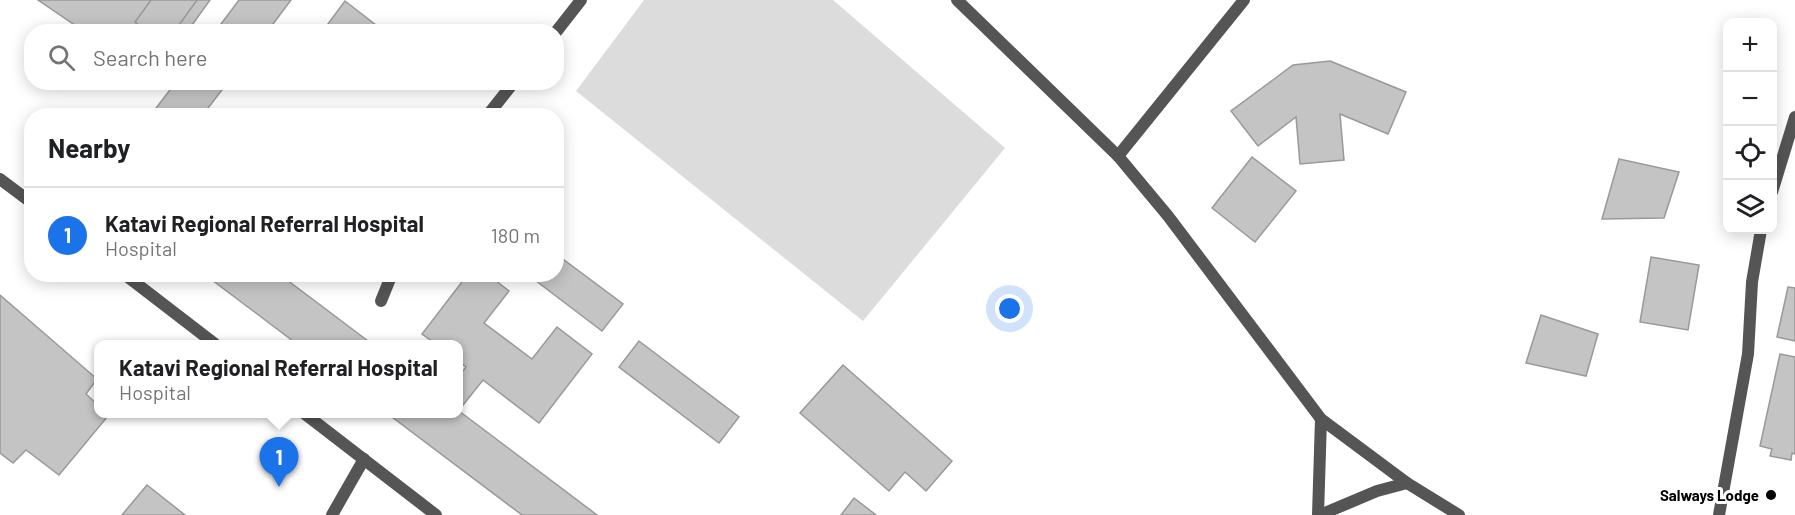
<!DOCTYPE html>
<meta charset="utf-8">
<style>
:root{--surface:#fff;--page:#f2f2f2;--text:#202124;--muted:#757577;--line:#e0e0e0;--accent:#1a73e8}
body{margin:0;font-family:Barlow,sans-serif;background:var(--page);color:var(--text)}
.controls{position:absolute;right:18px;top:18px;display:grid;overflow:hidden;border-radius:12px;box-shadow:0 3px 15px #0003}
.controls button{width:54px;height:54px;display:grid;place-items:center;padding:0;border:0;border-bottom:2px solid var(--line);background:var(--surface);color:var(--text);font:30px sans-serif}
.you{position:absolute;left:1010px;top:309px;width:21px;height:21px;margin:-15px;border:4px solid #fff;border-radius:50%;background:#1a73e8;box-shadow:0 0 0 9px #1a73e833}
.badge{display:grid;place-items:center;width:39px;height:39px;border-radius:50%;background:var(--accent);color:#fff;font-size:20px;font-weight:700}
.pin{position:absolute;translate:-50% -50px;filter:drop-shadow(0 2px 3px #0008)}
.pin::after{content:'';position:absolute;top:32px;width:21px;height:18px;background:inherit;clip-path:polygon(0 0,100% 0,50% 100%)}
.popup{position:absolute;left:94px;top:340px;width:369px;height:78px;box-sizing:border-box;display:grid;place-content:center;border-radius:12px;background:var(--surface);filter:drop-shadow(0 2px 4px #0005);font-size:20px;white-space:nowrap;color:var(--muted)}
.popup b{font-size:22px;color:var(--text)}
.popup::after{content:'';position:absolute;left:50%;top:100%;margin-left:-12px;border:12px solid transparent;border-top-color:var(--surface)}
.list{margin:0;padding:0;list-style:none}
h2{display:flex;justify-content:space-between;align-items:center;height:78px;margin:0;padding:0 24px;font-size:26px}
h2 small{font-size:20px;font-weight:400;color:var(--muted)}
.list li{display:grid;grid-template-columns:39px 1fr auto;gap:18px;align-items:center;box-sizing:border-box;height:96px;padding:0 24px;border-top:2px solid var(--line)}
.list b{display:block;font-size:22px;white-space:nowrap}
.list p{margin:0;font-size:20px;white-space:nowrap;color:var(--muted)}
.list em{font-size:20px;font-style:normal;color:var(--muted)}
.icon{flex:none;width:33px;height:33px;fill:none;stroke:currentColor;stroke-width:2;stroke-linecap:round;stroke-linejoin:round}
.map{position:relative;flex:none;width:1795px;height:515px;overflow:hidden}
.search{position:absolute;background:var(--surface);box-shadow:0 3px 15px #0003;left:24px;top:24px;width:540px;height:66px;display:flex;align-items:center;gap:15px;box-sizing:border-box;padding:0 21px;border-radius:24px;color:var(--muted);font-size:22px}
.panel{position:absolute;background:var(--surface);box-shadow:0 3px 15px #0003;left:24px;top:108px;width:540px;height:174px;border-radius:24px}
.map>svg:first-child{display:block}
</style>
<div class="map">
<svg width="1795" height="515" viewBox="0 0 1795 515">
<rect width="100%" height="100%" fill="#fff"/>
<polygon fill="#dcdcdc" points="644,0 833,0 1005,148 863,321 576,91"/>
<g fill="#c4c4c4" stroke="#999" stroke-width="1.5">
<polygon points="38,0 210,0 187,32 85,32"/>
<polygon points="151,0 197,0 174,32 149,32 135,22"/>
<polygon points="239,0 291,0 267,32 215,32"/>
<polygon points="345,1 385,32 322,32"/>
<polygon points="1330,61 1406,92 1388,134 1340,114 1344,160 1300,164 1296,117 1258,146 1231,111 1293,65"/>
<polygon points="176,82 228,82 202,116 150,116"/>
<polygon points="1252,157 1296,191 1255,242 1212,208"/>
<polygon points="1619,159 1679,172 1664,218 1602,219"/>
<polygon points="556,254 623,304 602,331 527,274 556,274"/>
<polygon points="1651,257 1699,265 1688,330 1640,322"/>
<polygon points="204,274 279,274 372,344 297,344"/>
<polygon points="468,274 487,274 509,291 484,323 532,359 557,327 592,354 539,423 483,380 459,410 459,376 466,367 459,362 459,344 436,344 422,334"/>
<polygon points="1788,287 1795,288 1795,341 1777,337"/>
<polygon points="0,295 97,379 86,394 99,406 99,414 108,416 59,475 26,450 13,463 0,453"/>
<polygon points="1541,315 1598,334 1586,376 1526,363"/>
<polygon points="639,341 739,417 719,443 619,367"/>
<polygon points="1780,354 1795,357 1795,454 1792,453 1791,460 1770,456 1772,449 1760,446"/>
<polygon points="843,365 952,461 926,491 905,472 889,491 800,413"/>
<polygon points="459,411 597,515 522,515 388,414 459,414"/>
<polygon points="147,485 185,515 122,515"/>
<polygon points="854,498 876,515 841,515"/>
</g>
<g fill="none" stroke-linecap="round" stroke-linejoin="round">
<g stroke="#555" stroke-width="12">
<polyline points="556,32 581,0"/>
<polyline points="487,116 514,82"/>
<polyline points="381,301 392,274"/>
<polyline points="332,515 364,459"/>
</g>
<g stroke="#555" stroke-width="12">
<polyline points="1118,156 1244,0"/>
<polyline points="1772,192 1795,117"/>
<polyline points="1719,515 1748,354 1752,282 1761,230"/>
</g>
<g stroke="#555" stroke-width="12">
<polyline points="957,0 1118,156 1168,216 1321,419 1407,483 1459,515"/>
<polyline points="0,179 32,203"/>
<polyline points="124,274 215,344"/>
<polyline points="305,414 436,515"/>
<polyline points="1318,515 1321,419"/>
<polyline points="1320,515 1377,491 1407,483"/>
</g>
</g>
<circle fill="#000" stroke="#fff" stroke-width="2" cx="1771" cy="495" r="6"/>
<g text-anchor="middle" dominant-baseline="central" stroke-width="6" stroke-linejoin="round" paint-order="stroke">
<g font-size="15" font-weight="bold" fill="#000" stroke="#fff" text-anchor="end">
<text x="1759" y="495">Salways Lodge</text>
</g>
</g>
</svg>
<div class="controls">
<button>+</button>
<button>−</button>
<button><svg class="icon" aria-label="locate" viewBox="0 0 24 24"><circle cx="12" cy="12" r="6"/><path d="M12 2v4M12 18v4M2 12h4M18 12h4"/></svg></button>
<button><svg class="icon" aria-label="layers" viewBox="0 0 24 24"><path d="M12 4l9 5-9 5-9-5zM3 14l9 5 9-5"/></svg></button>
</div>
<div class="you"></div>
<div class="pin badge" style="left:279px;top:487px">1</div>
<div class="popup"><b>Katavi Regional Referral Hospital</b>Hospital</div>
<div class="search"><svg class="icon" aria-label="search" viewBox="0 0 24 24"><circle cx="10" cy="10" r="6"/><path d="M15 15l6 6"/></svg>Search here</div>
<section class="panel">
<h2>Nearby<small></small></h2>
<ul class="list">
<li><span class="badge">1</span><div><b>Katavi Regional Referral Hospital</b><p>Hospital</p></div><em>180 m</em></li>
</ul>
</section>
</div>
